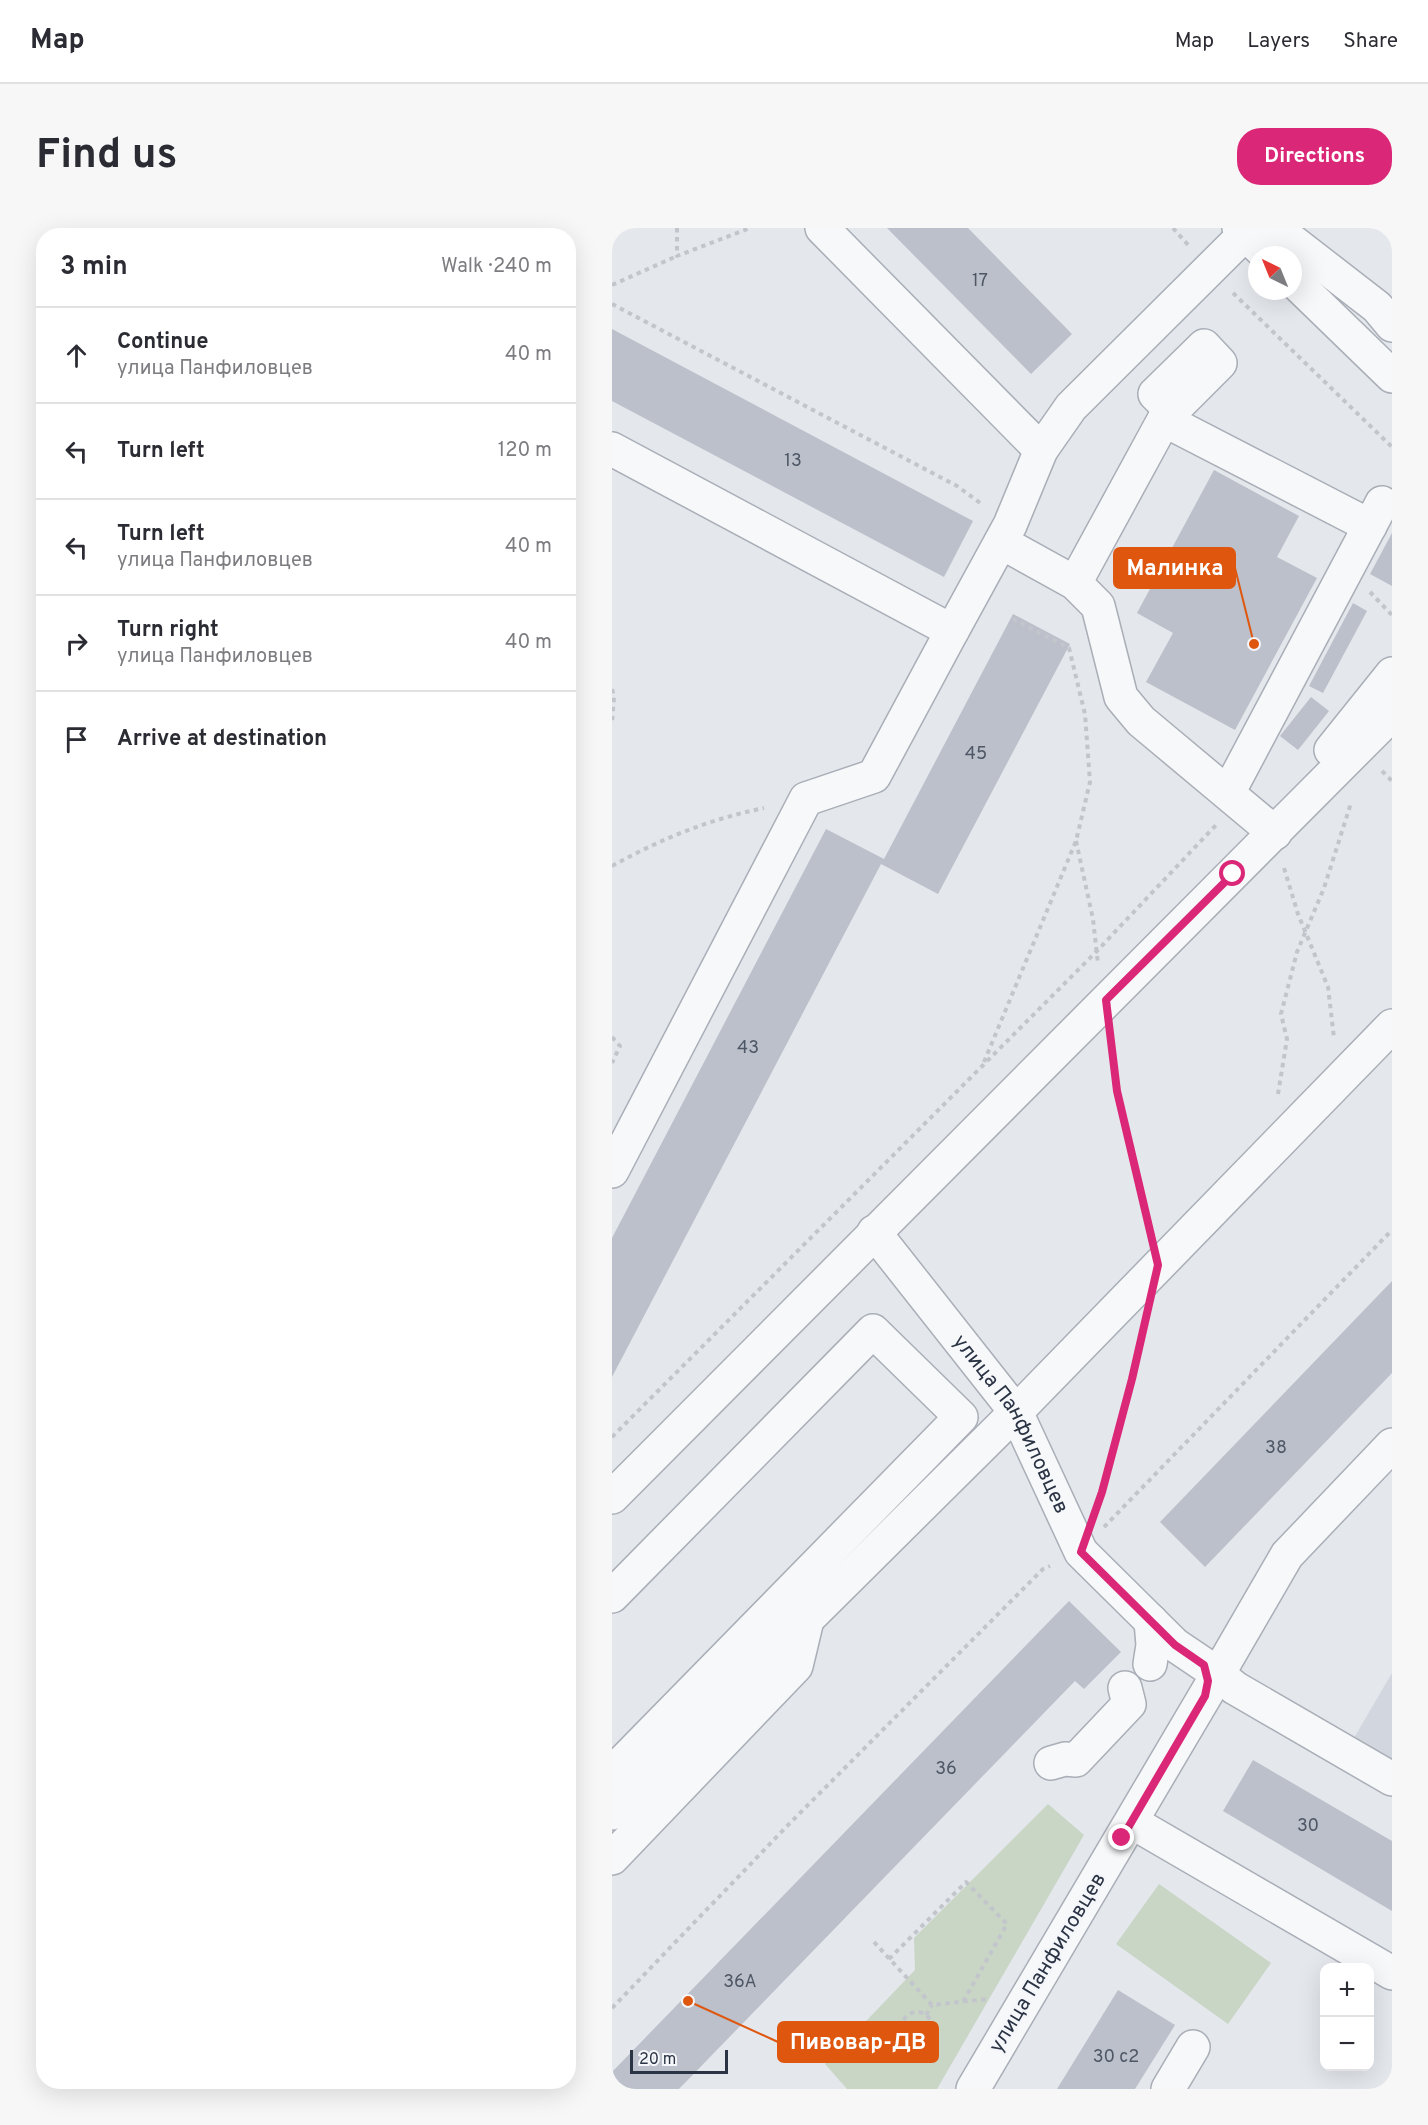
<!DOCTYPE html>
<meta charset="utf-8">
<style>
:root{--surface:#fff;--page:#f7f7f7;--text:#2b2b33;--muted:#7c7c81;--line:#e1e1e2;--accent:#db2777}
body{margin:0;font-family:Overpass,sans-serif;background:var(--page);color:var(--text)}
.controls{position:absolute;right:18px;bottom:18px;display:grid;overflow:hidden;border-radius:12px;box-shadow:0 6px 24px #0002}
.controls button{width:54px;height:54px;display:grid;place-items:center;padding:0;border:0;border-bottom:2px solid var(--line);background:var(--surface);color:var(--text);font:30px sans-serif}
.compass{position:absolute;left:636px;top:18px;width:54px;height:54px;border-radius:50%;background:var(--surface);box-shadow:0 6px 24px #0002;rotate:317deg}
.scale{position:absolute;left:18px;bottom:15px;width:98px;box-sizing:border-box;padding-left:6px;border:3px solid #2b3445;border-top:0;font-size:16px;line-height:21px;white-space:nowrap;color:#2b3445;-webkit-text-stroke:4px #f4f6f9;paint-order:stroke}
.stop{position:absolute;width:18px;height:18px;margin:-14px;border:4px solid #db2777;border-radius:50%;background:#fff}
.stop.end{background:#db2777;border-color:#fff;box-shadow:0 2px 6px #0008}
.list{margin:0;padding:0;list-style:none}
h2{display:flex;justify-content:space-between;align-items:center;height:78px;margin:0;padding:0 24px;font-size:26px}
h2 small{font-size:20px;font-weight:400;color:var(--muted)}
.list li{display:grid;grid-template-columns:39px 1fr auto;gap:18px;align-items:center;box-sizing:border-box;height:96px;padding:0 24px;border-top:2px solid var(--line)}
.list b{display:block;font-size:22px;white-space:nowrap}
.list p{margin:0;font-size:20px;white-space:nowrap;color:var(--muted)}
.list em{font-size:20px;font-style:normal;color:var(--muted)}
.icon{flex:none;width:33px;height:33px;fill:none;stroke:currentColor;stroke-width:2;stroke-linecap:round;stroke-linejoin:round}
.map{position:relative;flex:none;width:780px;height:1861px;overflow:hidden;border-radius:24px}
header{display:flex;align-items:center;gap:36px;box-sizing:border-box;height:84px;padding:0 30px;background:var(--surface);border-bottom:2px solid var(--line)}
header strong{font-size:28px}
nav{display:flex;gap:33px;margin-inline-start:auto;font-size:21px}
.intro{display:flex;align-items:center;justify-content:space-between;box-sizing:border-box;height:144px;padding:0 36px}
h1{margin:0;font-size:42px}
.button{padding:15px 27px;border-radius:24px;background:var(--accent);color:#fff;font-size:21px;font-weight:700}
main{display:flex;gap:36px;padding:0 36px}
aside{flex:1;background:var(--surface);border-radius:24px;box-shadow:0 6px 24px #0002}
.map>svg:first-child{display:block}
</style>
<header>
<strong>Map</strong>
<nav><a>Map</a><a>Layers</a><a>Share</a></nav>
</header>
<div class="intro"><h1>Find us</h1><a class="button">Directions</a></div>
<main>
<aside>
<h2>3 min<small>Walk · 240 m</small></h2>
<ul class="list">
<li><svg class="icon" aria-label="ahead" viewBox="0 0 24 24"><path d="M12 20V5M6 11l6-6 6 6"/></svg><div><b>Continue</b><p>улица Панфиловцев</p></div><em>40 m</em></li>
<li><svg class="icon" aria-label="left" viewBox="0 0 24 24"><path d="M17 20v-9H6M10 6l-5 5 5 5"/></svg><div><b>Turn left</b></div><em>120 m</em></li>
<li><svg class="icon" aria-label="left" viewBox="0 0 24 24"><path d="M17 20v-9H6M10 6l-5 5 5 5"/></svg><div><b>Turn left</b><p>улица Панфиловцев</p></div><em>40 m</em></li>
<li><svg class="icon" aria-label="right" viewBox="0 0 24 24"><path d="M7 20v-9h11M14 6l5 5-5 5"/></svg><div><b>Turn right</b><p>улица Панфиловцев</p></div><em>40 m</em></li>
<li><svg class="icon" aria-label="arrive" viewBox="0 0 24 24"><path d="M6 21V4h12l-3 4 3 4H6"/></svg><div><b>Arrive at destination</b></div></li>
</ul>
</aside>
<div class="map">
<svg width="780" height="1861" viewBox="0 0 780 1861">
<rect width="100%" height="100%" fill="#e4e7ec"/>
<polygon fill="#d2d6de" points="780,1445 780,1538 739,1515"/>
<g fill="#c9d6c5">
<polygon points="436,1576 472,1607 325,1861 235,1861 213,1836 303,1742 302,1710"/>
<polygon points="547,1656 659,1735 616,1796 504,1716"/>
</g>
<g fill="#bbc0ca">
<polygon points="275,0 356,0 460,106 419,146"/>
<polygon points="0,101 361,293 332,349 0,173"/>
<polygon points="602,242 687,288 665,329 705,350 623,502 534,454 561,405 525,385"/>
<polygon points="780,305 780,358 758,346"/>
<polygon points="741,375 755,383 711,465 697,458"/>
<polygon points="401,386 458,416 326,666 269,636 0,1149 0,1010 214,601 272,631"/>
<polygon points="699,469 717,483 686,522 668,508"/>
<polygon points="780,1053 780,1145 593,1339 548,1294"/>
<polygon points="457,1373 509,1424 472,1461 463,1453 67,1861 0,1861 0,1844"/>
<polygon points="641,1532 780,1613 780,1683 611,1583"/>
<polygon points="506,1762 563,1797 523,1861 445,1861"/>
</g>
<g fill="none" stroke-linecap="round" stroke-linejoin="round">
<g stroke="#a9aeb7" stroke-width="36">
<g id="minor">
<polyline points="210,0 429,222"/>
<polyline points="627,0 655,27"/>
<polyline points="663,0 765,79 780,97"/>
<polyline points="681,52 780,148"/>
<polyline points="560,183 543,166 592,118 608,135 560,183 554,188 566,199 758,298"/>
<polyline points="0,221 340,403 262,548 194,571 0,943"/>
<polyline points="389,314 463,355 486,378 509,469 529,493 663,605"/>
<polyline points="463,355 554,188"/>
<polyline points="340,403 398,297 429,222 459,179 633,6"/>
<polyline points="719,522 780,446"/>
<polyline points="616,565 770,275"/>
<path id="s1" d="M 262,1004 L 404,1184 L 469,1324 L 563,1417 L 606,1446 L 361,1861"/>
<polyline points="780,1217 675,1327 606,1446 623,1460 780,1551"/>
<polyline points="0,1269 780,486"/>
<polyline points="0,1368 261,1103 349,1189 0,1545"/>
<polyline points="538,1436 541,1417 539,1393"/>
<polyline points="439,1535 453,1531 464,1532 517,1476 513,1460"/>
<polyline points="0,1585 404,1184 780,798"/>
<polyline points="520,1594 780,1745"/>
<polyline points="0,1630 184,1438 195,1392"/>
<polyline points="556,1861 581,1819"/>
</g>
</g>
<g stroke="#c2c5cb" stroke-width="4" stroke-dasharray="4.5 4.5" stroke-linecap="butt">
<polyline points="65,0 65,28 138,0"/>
<polyline points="561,0 577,18"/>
<polyline points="0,57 65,28"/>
<polyline points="621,65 780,219"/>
<polyline points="0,76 345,258 371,277"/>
<polyline points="758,364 780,387"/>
<polyline points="0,461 2,469 0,494"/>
<polyline points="770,543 780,553"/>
<polyline points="464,613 481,691 486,736"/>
<path d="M 0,638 C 51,610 95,592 152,580"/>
<polyline points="672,640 686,686 716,759 722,810"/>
<polyline points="0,809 8,818 0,835"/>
<polyline points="499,814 505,863 537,1000"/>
<polyline points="372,834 464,613 478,554 473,486 457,420 397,389"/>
<polyline points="666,866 675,811 669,786 685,724 712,660 739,575"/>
<polyline points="0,1209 483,725 604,597"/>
<polyline points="485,1279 532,1101"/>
<polyline points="492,1299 780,1002"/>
<polyline points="262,1714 320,1777 375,1771"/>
<polyline points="277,1731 354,1654 395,1696 351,1774"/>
<polyline points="0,1780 180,1593 431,1341 438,1338"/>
<circle cx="305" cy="1799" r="15"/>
<polyline points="314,1787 320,1777"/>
</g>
<use href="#minor" stroke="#f7f8fa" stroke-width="33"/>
</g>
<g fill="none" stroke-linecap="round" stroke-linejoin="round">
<polyline stroke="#db2777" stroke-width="8" points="510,1610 593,1468 596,1453 592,1437 563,1417 469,1324 490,1264 520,1151 546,1037 505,863 494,772 621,646"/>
</g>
<g text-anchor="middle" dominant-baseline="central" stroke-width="5" stroke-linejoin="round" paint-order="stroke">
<g font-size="18" fill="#4f5766">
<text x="368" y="53">17</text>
<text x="181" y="233">13</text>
<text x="364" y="526">45</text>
<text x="136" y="820">43</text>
<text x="664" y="1220">38</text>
<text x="334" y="1541">36</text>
<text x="696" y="1598">30</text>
<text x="128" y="1754">36А</text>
<text x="504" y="1829">30 с2</text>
</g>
<g font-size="21" fill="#2b3445" stroke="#f4f6f9">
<text stroke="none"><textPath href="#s1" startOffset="237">улица Панфиловцев</textPath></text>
<text transform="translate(436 1735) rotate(-59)">улица Панфиловцев</text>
</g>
</g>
<path fill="none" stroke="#df570f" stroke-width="2" d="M642 416L623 340M76 1773L166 1814"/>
<g fill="#df570f" stroke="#f4f6f9" stroke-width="2">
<circle cx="642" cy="416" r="6"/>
<circle cx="76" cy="1773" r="6"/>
</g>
<g fill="#df570f" stroke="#df570f" stroke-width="2">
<rect x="502" y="320" width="121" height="40" rx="6"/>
<rect x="166" y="1794" width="160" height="40" rx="6"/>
</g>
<g font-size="22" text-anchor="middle" font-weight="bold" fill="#fff">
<text x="563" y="347">Малинка</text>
<text x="246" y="1821">Пивовар-ДВ</text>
</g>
</svg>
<div class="controls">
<button>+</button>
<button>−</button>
</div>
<svg class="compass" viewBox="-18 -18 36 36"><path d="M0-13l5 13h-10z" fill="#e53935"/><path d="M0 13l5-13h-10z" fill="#7c7c81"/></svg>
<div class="scale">20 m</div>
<div class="stop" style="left:621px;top:646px"></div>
<div class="stop end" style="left:510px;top:1610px"></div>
</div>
</main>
